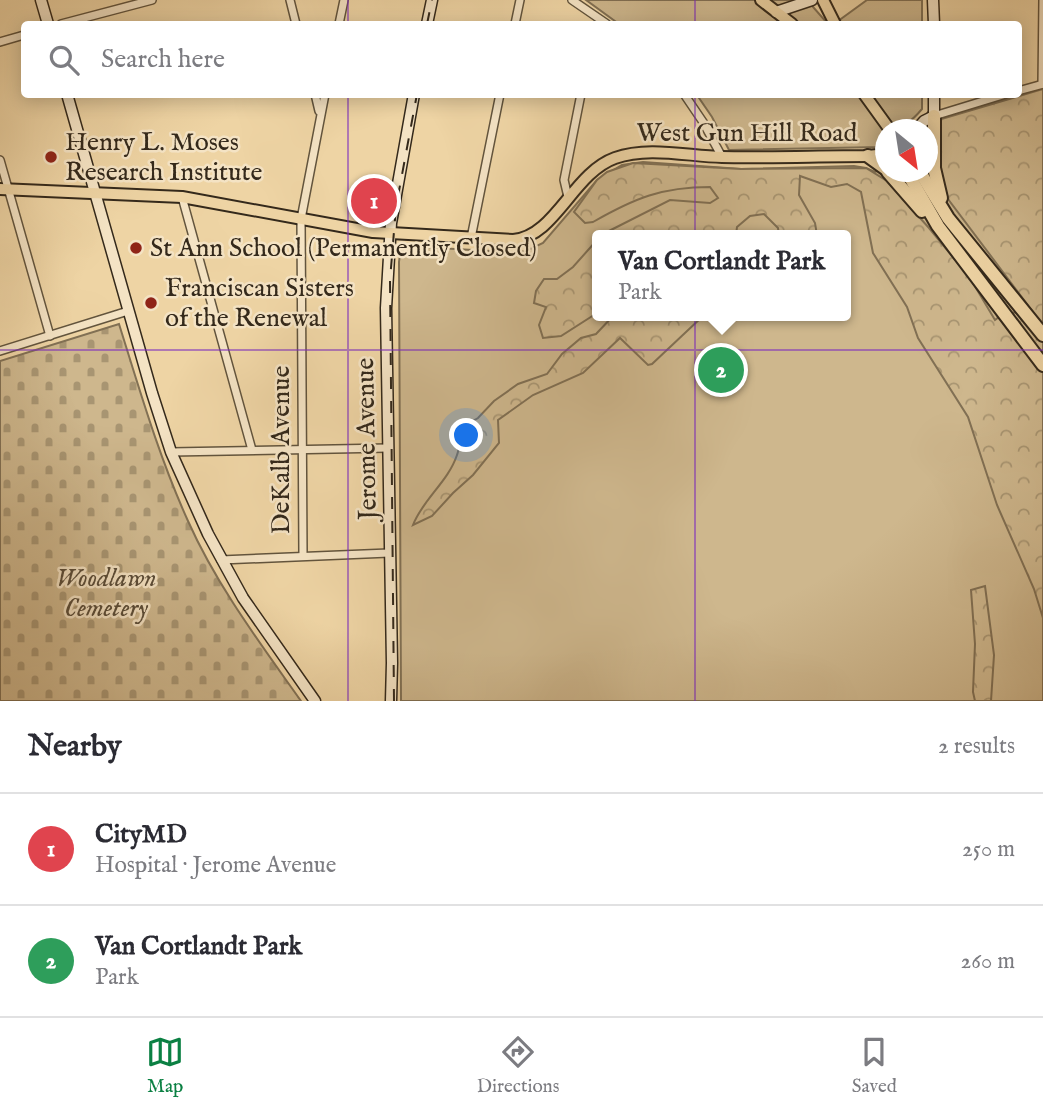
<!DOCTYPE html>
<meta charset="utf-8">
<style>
:root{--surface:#fff;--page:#f2f2f3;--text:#2b2b33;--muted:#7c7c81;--line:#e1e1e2;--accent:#0b8043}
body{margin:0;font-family:"IM FELL English",serif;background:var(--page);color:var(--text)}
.compass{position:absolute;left:875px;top:119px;width:63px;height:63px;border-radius:50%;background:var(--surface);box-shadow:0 4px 18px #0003;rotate:150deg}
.you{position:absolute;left:467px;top:436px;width:24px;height:24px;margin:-18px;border:5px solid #fff;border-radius:50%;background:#1a73e8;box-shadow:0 0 0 10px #1a73e833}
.badge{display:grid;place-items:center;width:46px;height:46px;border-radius:50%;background:var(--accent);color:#fff;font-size:23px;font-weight:700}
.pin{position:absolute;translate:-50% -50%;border:4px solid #fff;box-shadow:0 2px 7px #0006}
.popup{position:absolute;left:592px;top:230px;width:259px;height:91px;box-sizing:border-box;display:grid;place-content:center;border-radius:7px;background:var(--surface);filter:drop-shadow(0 2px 5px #0005);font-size:23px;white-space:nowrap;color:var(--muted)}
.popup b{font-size:26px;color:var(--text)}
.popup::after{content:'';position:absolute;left:50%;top:100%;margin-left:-14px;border:14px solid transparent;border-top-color:var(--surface)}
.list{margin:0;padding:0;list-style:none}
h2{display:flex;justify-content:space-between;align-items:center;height:91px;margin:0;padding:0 28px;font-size:30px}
h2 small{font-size:23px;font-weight:400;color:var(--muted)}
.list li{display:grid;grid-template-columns:46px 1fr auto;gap:21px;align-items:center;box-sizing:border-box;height:112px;padding:0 28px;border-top:2px solid var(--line)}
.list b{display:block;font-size:26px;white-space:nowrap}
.list p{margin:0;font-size:23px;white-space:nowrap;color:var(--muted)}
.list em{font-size:23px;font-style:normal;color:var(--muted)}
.icon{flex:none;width:38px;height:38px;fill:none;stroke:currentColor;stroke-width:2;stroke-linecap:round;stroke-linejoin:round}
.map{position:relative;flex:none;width:1043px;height:701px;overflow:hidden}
.search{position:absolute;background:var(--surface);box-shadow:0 4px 18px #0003;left:21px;right:21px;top:21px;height:77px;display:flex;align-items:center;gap:18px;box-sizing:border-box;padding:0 24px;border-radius:7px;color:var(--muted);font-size:26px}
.sheet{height:315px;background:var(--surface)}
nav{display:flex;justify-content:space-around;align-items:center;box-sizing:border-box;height:98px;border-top:2px solid var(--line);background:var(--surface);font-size:19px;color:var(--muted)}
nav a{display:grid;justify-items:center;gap:4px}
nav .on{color:var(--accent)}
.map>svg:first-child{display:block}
</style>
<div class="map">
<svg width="1043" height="701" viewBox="0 0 1043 701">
<defs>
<pattern id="forest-crowns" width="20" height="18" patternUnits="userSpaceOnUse" patternTransform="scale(1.75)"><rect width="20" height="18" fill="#ceb78d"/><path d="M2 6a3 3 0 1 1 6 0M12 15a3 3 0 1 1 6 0" fill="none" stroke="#a89572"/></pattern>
<pattern id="cemetery-stones" width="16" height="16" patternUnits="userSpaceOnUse" patternTransform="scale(1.75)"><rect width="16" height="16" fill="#ceb78d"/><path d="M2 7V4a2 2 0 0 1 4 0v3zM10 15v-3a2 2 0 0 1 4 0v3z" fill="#a89572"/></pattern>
</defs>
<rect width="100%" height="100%" fill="#eed4a4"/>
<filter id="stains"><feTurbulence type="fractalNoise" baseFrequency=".00286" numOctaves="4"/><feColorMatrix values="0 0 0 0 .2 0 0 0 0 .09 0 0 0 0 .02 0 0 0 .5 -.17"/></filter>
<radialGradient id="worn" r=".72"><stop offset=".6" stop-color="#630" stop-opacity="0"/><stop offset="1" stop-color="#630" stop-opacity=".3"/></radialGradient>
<g fill="#ceb78d" stroke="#817054" stroke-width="2" fill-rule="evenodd">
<polygon points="586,0 807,0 828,24 619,24"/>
<polygon points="867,0 922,0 922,24 834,24"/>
<path d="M 1043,89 L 1043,701 L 401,701 L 399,262 L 401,246 L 510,252 L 526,251 L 543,243 L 597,180 L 622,165 L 643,162 L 741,169 L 854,166 L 866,168 L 875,172 L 885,167 L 886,172 L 928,172 L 928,134 L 938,120 ZM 597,235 L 845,235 L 845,316 L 597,316 Z"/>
<path d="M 697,95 L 922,95 L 922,109 C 912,121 902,129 886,130 L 885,143 L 881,147 L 729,150 L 712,117 Z"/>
</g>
<g fill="url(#forest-crowns)" stroke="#817054" stroke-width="2">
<path d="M 1043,89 L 1043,618 L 1034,589 L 997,505 L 968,417 L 918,338 L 907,307 L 873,253 L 861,192 L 847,184 L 831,187 L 800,176 L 799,195 L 815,223 L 817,235 L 779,235 L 778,228 L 764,214 L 750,216 L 737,227 L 736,235 L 601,235 L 670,200 L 710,203 L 718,198 L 710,187 C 662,187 635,198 593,222 L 585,223 L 574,212 L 597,180 L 607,172 L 633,163 L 741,169 L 866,168 L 887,181 L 929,228 L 970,278 L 995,320 L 1004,313 L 1033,312 L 948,199 L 940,174 L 938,120 Z"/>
<polygon points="597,240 597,313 561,336 543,338 539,325 546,307 534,303 536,291 544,279 557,279 573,267"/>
<path d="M 613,316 L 703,316 L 652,364 L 648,365 L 620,338 L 583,373 L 533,395 L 498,420 L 499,443 L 473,475 L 453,493 L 432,516 L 413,525 C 423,499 448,482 457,455 C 460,448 459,437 461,428 L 478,418 L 494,401 L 518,384 L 547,374 L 562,354 L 581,338 L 596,334 Z"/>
<polygon points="985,586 994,655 991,701 975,701 973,692 975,644 971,590"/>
</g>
<path fill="url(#cemetery-stones)" stroke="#817054" stroke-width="2" d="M 119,324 C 140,391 159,457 188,521 C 217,586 260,643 301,701 L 0,701 L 0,361 Z"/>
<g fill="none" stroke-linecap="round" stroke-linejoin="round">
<g stroke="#62543d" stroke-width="10">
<g id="minor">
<polyline points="290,0 296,24"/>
<polyline points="572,0 607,24"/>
<polyline points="61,24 152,0"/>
<polyline points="339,24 344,0"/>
<polyline points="515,24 520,0"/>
<polyline points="0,42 24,35"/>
<polyline points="1042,84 1043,0"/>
<polyline points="1018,91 1043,84"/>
<polyline points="315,94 319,111"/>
<polyline points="684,94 703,122 722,157"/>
<polyline points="934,116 1006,94"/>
<polyline points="0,160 50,336"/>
<polyline points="182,197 252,450"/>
<polyline points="568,197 564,180 581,94"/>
<polyline points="471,238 500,94"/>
<polyline points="0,351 128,311"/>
<polyline points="171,452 388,448"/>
<polyline points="303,556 301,219 325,94"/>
<polyline points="221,560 389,553"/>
</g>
</g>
<g stroke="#34291b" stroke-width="13">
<g id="secondary">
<polyline points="41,0 48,24"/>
<polyline points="933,0 934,24"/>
<polyline points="776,12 812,0"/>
<polyline points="427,24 432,0"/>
<polyline points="67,94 152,393 171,452 208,534 243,598 315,701"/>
<polyline points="916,130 924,121 934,116 934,94"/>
<polyline points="391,701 392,663 386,308 391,223 414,94"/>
</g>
</g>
<g stroke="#34291b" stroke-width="14">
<g id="primary">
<polyline points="761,0 792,24"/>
<polyline points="823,0 835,24"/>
<polyline points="864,94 890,130"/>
<path d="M 0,189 L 182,197 L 373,232 L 513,240 C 555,237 573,173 615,158 C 648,146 687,156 722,157 C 770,158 819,156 868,156 L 886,154"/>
</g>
</g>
<g stroke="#34291b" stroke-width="16">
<g id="motorway">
<polyline points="934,116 934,168 941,198"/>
<polyline points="868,156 886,169"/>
<polyline points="888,172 922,211"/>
<polyline points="907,172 938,226 1043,365"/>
<polyline points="920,172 948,218 1043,335"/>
</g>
</g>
<use href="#minor" stroke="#f4e3c4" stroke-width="7"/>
<use href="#secondary" stroke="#f4e3c4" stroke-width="10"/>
<use href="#primary" stroke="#eed4a4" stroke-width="10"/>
<use href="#motorway" stroke="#eed4a4" stroke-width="12"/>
<g stroke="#34291b" stroke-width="2" stroke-dasharray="12 12" stroke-linecap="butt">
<polyline points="427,24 432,0"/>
<polyline points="394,701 390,280 396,207 417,94"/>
</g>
</g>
<path fill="none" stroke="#7b2cbf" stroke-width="2" stroke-opacity="0.55" d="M 348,0 L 348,24M 695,0 L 695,24M 348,94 L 348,701M 695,94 L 695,701M 0,350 L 1043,350"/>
<g fill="#8f2418" stroke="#f4e3c4" stroke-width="2.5">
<circle cx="51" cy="157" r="7"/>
<circle cx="136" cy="248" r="7"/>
<circle cx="151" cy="303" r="7"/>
</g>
<g text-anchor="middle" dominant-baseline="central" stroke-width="5" stroke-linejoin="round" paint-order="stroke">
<g font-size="26" fill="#34291b" stroke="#f4e3c4">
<text x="747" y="133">West Gun Hill Road</text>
<text transform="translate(367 439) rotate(-91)">Jerome Avenue</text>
<text transform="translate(281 450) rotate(-90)">DeKalb Avenue</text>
</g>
<g font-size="26" fill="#34291b" stroke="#f4e3c4" text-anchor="start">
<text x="65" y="142">Henry L. Moses<tspan x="65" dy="30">Research Institute</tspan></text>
<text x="150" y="248">St Ann School (Permanently Closed)</text>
<text x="165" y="288">Franciscan Sisters<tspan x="165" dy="30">of the Renewal</tspan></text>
</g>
<g font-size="26" font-style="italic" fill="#5a4c38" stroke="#f4e3c4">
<text x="106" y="578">Woodlawn<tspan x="106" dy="30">Cemetery</tspan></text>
</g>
</g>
<rect width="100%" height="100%" filter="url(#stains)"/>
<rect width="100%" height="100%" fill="url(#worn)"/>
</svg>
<svg class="compass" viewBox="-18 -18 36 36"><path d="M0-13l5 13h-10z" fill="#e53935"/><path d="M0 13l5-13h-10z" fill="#7c7c81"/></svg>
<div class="you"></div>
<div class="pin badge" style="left:374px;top:201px;background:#e0444e">1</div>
<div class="pin badge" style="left:721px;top:370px;background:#2e9e5b">2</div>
<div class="popup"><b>Van Cortlandt Park</b>Park</div>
<div class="search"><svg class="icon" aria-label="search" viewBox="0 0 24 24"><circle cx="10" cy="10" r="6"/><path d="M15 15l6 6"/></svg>Search here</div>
</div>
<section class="sheet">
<h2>Nearby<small>2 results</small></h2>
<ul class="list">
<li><span class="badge" style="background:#e0444e">1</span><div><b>CityMD</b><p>Hospital · Jerome Avenue</p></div><em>250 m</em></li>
<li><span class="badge" style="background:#2e9e5b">2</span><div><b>Van Cortlandt Park</b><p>Park</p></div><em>260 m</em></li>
</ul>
</section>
<nav>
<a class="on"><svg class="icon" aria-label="map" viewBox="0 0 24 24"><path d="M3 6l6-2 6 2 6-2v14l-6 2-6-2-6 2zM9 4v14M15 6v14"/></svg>Map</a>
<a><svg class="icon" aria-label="directions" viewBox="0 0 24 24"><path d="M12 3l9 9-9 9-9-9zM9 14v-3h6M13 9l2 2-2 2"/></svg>Directions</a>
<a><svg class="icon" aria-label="saved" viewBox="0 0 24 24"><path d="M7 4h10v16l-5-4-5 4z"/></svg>Saved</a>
</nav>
